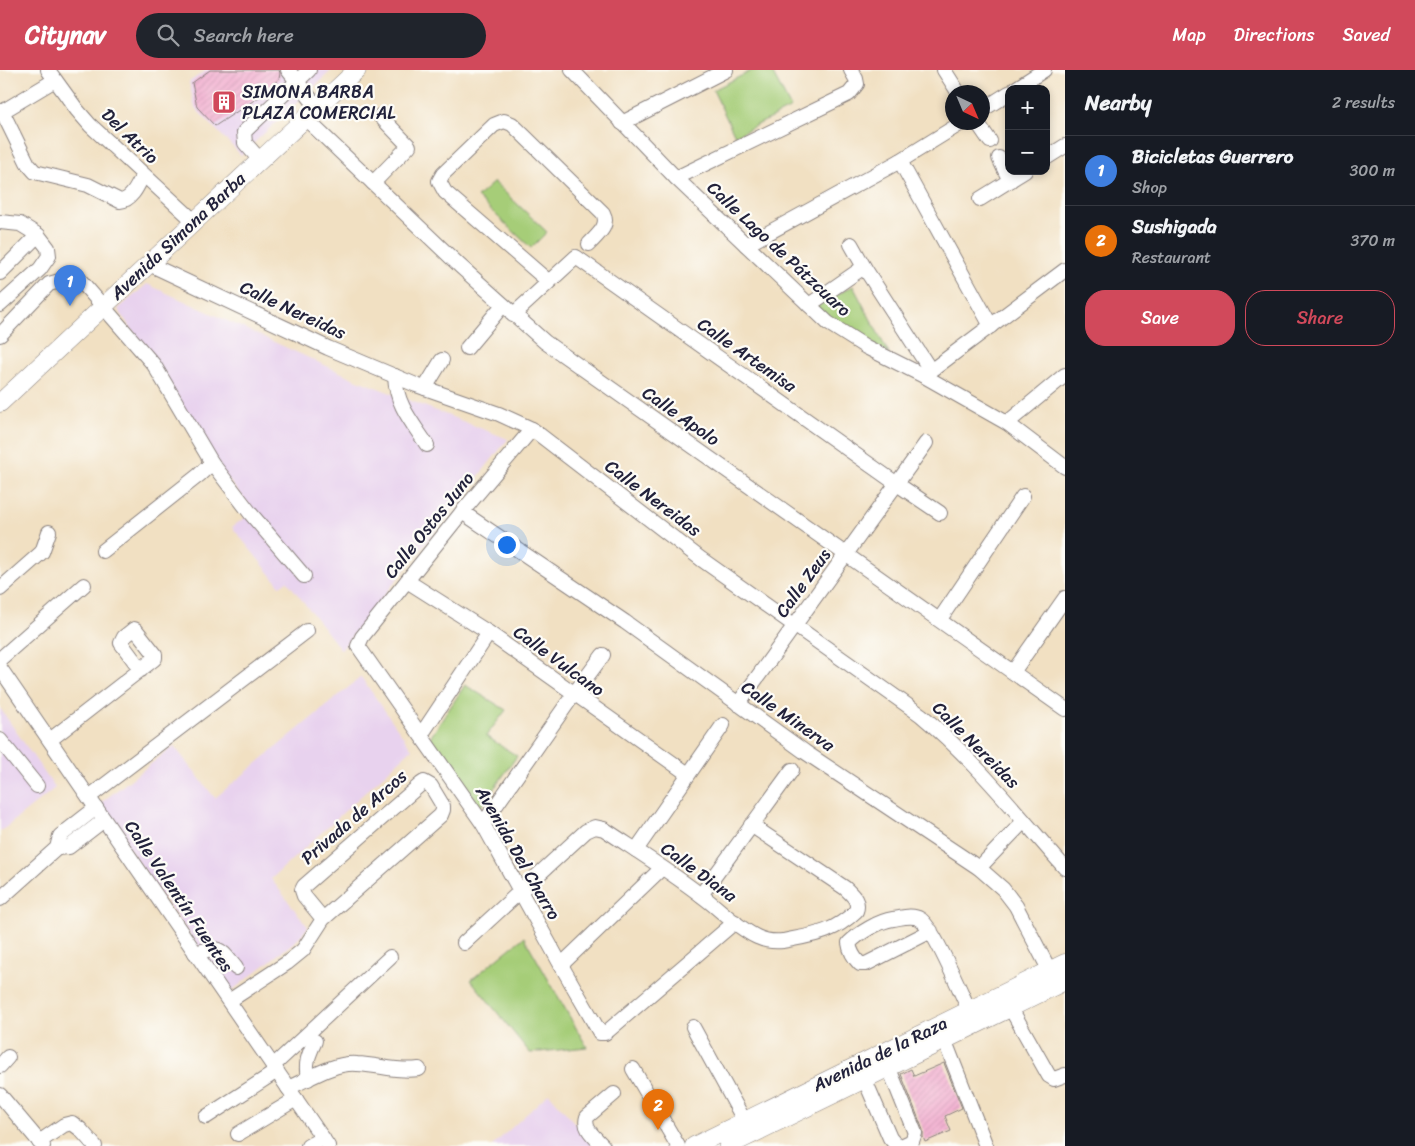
<!DOCTYPE html>
<meta charset="utf-8">
<style>
:root{--surface:#171b24;--page:#20242c;--text:#f1f3f6;--muted:#9ea1a6;--line:#363941;--accent:#d1495b}
body{margin:0;font-family:Sriracha,sans-serif;background:var(--page);color:var(--text)}
.controls{position:absolute;right:15px;top:15px;display:grid;overflow:hidden;border-radius:10px;box-shadow:0 2px 8px #0003}
.controls button{width:45px;height:45px;display:grid;place-items:center;padding:0;border:0;border-bottom:1px solid var(--line);background:var(--surface);color:var(--text);font:25px sans-serif}
.compass{position:absolute;left:945px;top:15px;width:45px;height:45px;border-radius:50%;background:var(--surface);box-shadow:0 2px 8px #0003;rotate:136deg}
.you{position:absolute;left:506px;top:474px;width:18px;height:18px;margin:-12px;border:4px solid #fff;border-radius:50%;background:#1a73e8;box-shadow:0 0 0 8px #1a73e833}
.badge{display:grid;place-items:center;width:32px;height:32px;border-radius:50%;background:var(--accent);color:#fff;font-size:16px;font-weight:700}
.pin{position:absolute;translate:-50% -41px;filter:drop-shadow(0 1px 2px #0008)}
.pin::after{content:'';position:absolute;top:26px;width:18px;height:15px;background:inherit;clip-path:polygon(0 0,100% 0,50% 100%)}
.list{margin:0;padding:0;list-style:none}
h2{display:flex;justify-content:space-between;align-items:center;height:65px;margin:0;padding:0 20px;font-size:21px}
h2 small{font-size:16px;font-weight:400;color:var(--muted)}
.list li{display:grid;grid-template-columns:32px 1fr auto;gap:15px;align-items:center;box-sizing:border-box;height:70px;padding:0 20px;border-top:1px solid var(--line)}
.list b{display:block;font-size:19px;white-space:nowrap}
.list p{margin:0;font-size:16px;white-space:nowrap;color:var(--muted)}
.list em{font-size:16px;font-style:normal;color:var(--muted)}
.actions{display:flex;gap:10px;padding:15px 20px}
.actions a{flex:1;padding:11px 0;border:1px solid var(--accent);border-radius:20px;text-align:center;font-size:18px;color:var(--accent)}
.actions .main{background:var(--accent);color:#fff}
.icon{flex:none;width:28px;height:28px;fill:none;stroke:currentColor;stroke-width:2;stroke-linecap:round;stroke-linejoin:round}
.map{position:relative;flex:none;width:1065px;height:1076px;overflow:hidden}
header{display:flex;align-items:center;gap:30px;box-sizing:border-box;height:70px;padding:0 25px;background:var(--accent);color:#fff}
header strong{font-size:24px}
nav{display:flex;gap:28px;margin-inline-start:auto;font-size:18px}
.search{width:350px;height:45px;background:var(--page);display:flex;align-items:center;gap:12px;box-sizing:border-box;padding:0 18px;border-radius:28px;color:var(--muted);font-size:19px}
main{display:flex}
aside{flex:1;background:var(--surface)}
.map>svg:first-child{display:block}
</style>
<header>
<strong>Citynav</strong>
<div class="search"><svg class="icon" aria-label="search" viewBox="0 0 24 24"><circle cx="10" cy="10" r="6"/><path d="M15 15l6 6"/></svg>Search here</div>
<nav><a>Map</a><a>Directions</a><a>Saved</a></nav>
</header>
<main>
<div class="map">
<svg width="1065" height="1076" viewBox="0 0 1065 1076">
<defs>
<pattern id="building-hatch" width="6" height="6" patternUnits="userSpaceOnUse" patternTransform="scale(1.25)"><rect width="6" height="6" fill="#f2abce"/><path d="M-1 1l2-2M0 6l6-6M5 7l2-2" fill="none" stroke="#cf93b2"/></pattern>
</defs>
<rect width="100%" height="100%" fill="#fdfcf7"/>
<filter id="ink" filterUnits="userSpaceOnUse"><feTurbulence type="fractalNoise" baseFrequency=".02" numOctaves="2"/><feDisplacementMap in="SourceGraphic" scale="10" xChannelSelector="R" yChannelSelector="G"/><feConvolveMatrix kernelMatrix="1 2 1 2 8 2 1 2 1" color-interpolation-filters="sRGB"/></filter>
<filter id="wash" filterUnits="userSpaceOnUse"><feTurbulence type="fractalNoise" baseFrequency=".0096" numOctaves="4" result="noise"/><feDisplacementMap in="SourceGraphic" scale="20" xChannelSelector="R" yChannelSelector="G"/><feGaussianBlur stdDeviation="1.12" result="paint"/><feColorMatrix in="noise" values="0 0 0 0 0 0 0 0 0 0 0 0 0 0 0 0 0 1.4 0 .05"/><feComposite in="paint" operator="in"/></filter>
<g filter="url(#wash)">
<rect width="100%" height="100%" fill="#f1e0c2"/>
<g fill="#e8d2ee">
<polygon points="207,0 332,0 241,85 195,38 189,12"/>
<polygon points="147,214 355,309 508,369 341,580 287,511 280,516 232,457 254,441 204,380 173,322 118,239"/>
<polygon points="361,607 412,679 271,809 308,857 298,869 230,922 98,735 174,676 215,728"/>
<polygon points="0,638 55,718 0,762"/>
<polygon points="549,1023 594,1076 492,1076"/>
</g>
<g fill="#a6cd78" stroke="#64785a">
<polygon points="753,0 771,0 791,38 735,66 713,20"/>
<polygon points="494,112 547,162 531,178 477,127"/>
<polygon points="853,216 889,284 837,256 816,236"/>
<polygon points="465,615 506,640 486,666 517,686 481,737 430,668"/>
<polygon points="524,867 587,977 530,983 471,910"/>
</g>
<g id="blocks">
<g fill="url(#building-hatch)">
<polygon points="210,0 279,0 280,3 279,9 259,27 215,56 197,37 192,13"/>
<polygon points="944,993 962,1038 945,1046 951,1061 925,1072 923,1067 923,1060 901,1004 911,999 914,1006"/>
</g>
</g>
</g>
<g filter="url(#ink)">
<use href="#blocks" fill-opacity="0" stroke="#8a817e" stroke-width="1"/>
<g fill="none" stroke-linecap="round" stroke-linejoin="round">
<g stroke="#8a817e" stroke-width="16">
<g id="minor">
<polyline points="48,0 77,40 90,55 194,151"/>
<polyline points="288,0 317,37"/>
<polyline points="572,0 676,108 828,253 866,277 924,306 1007,353 1065,397"/>
<polyline points="944,0 958,22"/>
<polyline points="1015,19 1044,0"/>
<polyline points="982,40 1009,23"/>
<path d="M 2,41 L 28,94 L 35,102 L 88,115 L 120,131 C 132,130 138,115 143,105"/>
<polyline points="0,43 55,10"/>
<polyline points="305,48 460,196 545,272 1065,639"/>
<polyline points="977,52 990,71"/>
<polyline points="622,53 726,0"/>
<polyline points="999,88 1010,111"/>
<polyline points="1046,88 1065,76"/>
<polyline points="260,90 245,73 244,62 309,0"/>
<polyline points="900,91 991,256"/>
<polyline points="676,108 849,24 857,14 856,9 851,0"/>
<polyline points="373,113 409,76 380,46"/>
<polyline points="980,129 1025,101"/>
<polyline points="0,152 20,154 38,165"/>
<polyline points="851,174 864,197 931,301"/>
<polyline points="746,175 900,91 963,52"/>
<path d="M 149,194 L 328,278 L 416,315 L 499,344 L 532,359 L 701,489 L 921,645 C 975,690 1019,746 1065,798"/>
<polyline points="0,203 38,165 48,178 49,186 40,199 0,235"/>
<path d="M 548,211 L 445,122 L 439,111 L 443,104 L 494,55 L 504,51 L 512,54 L 603,143 C 610,156 597,165 589,174"/>
<polyline points="809,235 864,197"/>
<polyline points="513,245 576,187 897,414 940,443"/>
<polyline points="0,265 49,214 70,208 80,210 154,295 212,393 251,444 304,506"/>
<polyline points="467,278 503,235"/>
<path d="M 395,306 C 396,335 412,352 427,375"/>
<polyline points="924,306 1065,200"/>
<polyline points="425,318 442,290"/>
<polyline points="1007,353 1065,305"/>
<polyline points="532,359 462,442 362,567 358,576 483,754 561,895 600,963 605,963 609,960 735,852"/>
<polyline points="462,442 625,552 805,682 979,798 1003,819 1016,836 1054,909"/>
<polyline points="103,481 199,405 212,393"/>
<polyline points="407,511 489,563 688,704"/>
<polyline points="0,519 42,482 49,462"/>
<polyline points="940,549 1023,426"/>
<polyline points="0,589 84,515"/>
<polyline points="0,598 328,1076"/>
<polyline points="1013,602 1065,528"/>
<polyline points="738,634 926,373"/>
<polyline points="421,665 489,563"/>
<polyline points="0,670 37,716"/>
<polyline points="50,670 153,590 155,588 155,584 136,560 134,559 124,567 121,573 141,600"/>
<polyline points="89,727 307,561"/>
<polyline points="483,754 574,624 603,585"/>
<polyline points="57,778 69,777 104,750"/>
<polyline points="636,780 723,655"/>
<polyline points="979,798 1024,751"/>
<polyline points="701,825 792,700"/>
<polyline points="0,829 57,778 60,766 96,738"/>
<path d="M 931,861 L 866,894 L 860,894 C 855,889 850,881 849,873 C 859,863 879,851 893,849 C 901,848 912,844 920,849 C 933,856 961,923 969,940"/>
<path d="M 464,873 L 586,761 L 595,757 L 604,759 C 637,781 671,802 702,826 C 720,839 736,857 757,867 C 765,871 773,872 783,871 C 813,865 832,864 856,841 C 860,831 852,825 845,818 L 751,755"/>
<path d="M 195,883 C 221,875 220,879 236,898"/>
<polyline points="561,895 662,798"/>
<polyline points="229,931 287,893 303,880 323,849 441,745 443,740 443,736 431,716 424,712 421,714 304,816 302,820 304,826 323,849"/>
<polyline points="1010,937 1049,1006 1054,1009 1065,1005"/>
<polyline points="693,957 745,1052"/>
<polyline points="944,969 986,1076"/>
<polyline points="0,996 8,987"/>
<polyline points="273,996 390,887"/>
<polyline points="888,996 915,1063 912,1071 901,1076"/>
<polyline points="633,999 678,1076"/>
<polyline points="864,1008 890,1068 897,1076"/>
<path d="M 308,1009 C 305,993 308,986 315,971"/>
<path d="M 288,1018 C 309,1009 334,992 357,994 C 379,995 397,1002 419,999"/>
<polyline points="0,1025 43,1076"/>
<polyline points="206,1047 277,1001"/>
<polyline points="238,1064 296,1029"/>
<polyline points="39,1072 64,1055 72,1053 80,1059 95,1076"/>
<polyline points="308,1076 323,1068"/>
<path d="M 603,1076 C 595,1067 583,1059 587,1047 L 614,1024"/>
</g>
</g>
<g stroke="#8a817e" stroke-width="19">
<g id="major">
<polyline points="0,333 357,0"/>
<polyline points="694,1076 1065,893"/>
<polyline points="728,1076 1065,911"/>
</g>
</g>
<use href="#minor" stroke="#fff" stroke-width="14"/>
<use href="#major" stroke="#fff" stroke-width="18"/>
</g>
</g>
<defs>
<g id="building-square" transform="scale(1.25)"><rect x="-9" y="-9" width="18" height="18" rx="4" fill="#d1495b" stroke="#fdfcf7"/><path d="M-4-6H4V6H1V3H-1V6H-4ZM-2.5-4.3h1.7v1.8h-1.7ZM.8-4.3h1.7v1.8H.8ZM-2.5-1h1.7V.8h-1.7ZM.8-1h1.7V.8H.8Z" fill="#fff"/></g>
</defs>
<g fill-rule="evenodd">
<use href="#building-square" x="224" y="32"/>
</g>
<g text-anchor="middle" dominant-baseline="central" stroke-width="4.5" stroke-linejoin="round" paint-order="stroke">
<g font-size="18" fill="#22223b" stroke="#fdfcf7" text-anchor="start">
<text x="242" y="22">SIMONA BARBA<tspan x="242" dy="21">PLAZA COMERCIAL</tspan></text>
</g>
<g font-size="18" fill="#22223b" stroke="#fdfcf7">
<text transform="translate(130 66) rotate(44)">Del Atrio</text>
<text transform="translate(178 166) rotate(-43)">Avenida Simona Barba</text>
<text transform="translate(779 179) rotate(43)">Calle Lago de Pátzcuaro</text>
<text transform="translate(293 240) rotate(25)">Calle Nereidas</text>
<text transform="translate(747 285) rotate(35)">Calle Artemisa</text>
<text transform="translate(681 346) rotate(35)">Calle Apolo</text>
<text transform="translate(653 428) rotate(37)">Calle Nereidas</text>
<text transform="translate(429 455) rotate(-51)">Calle Ostos Juno</text>
<text transform="translate(803 513) rotate(-54)">Calle Zeus</text>
<text transform="translate(559 591) rotate(36)">Calle Vulcano</text>
<text transform="translate(788 646) rotate(35)">Calle Minerva</text>
<text transform="translate(976 675) rotate(45)">Calle Nereidas</text>
<text transform="translate(354 747) rotate(-41)">Privada de Arcos</text>
<text transform="translate(518 783) rotate(60)">Avenida Del Charro</text>
<text transform="translate(699 802) rotate(36)">Calle Diana</text>
<text transform="translate(179 826) rotate(56)">Calle Valentín Fuentes</text>
<text transform="translate(880 984) rotate(-26)">Avenida de la Raza</text>
</g>
</g>
</svg>
<div class="controls">
<button>+</button>
<button>−</button>
</div>
<svg class="compass" viewBox="-18 -18 36 36"><path d="M0-13l5 13h-10z" fill="#e53935"/><path d="M0 13l5-13h-10z" fill="#9ea1a6"/></svg>
<div class="you"></div>
<div class="pin badge" style="left:70px;top:236px;background:#3f7fe0">1</div>
<div class="pin badge" style="left:658px;top:1060px;background:#e8710a">2</div>
</div>
<aside>
<h2>Nearby<small>2 results</small></h2>
<ul class="list">
<li><span class="badge" style="background:#3f7fe0">1</span><div><b>Bicicletas Guerrero</b><p>Shop</p></div><em>300 m</em></li>
<li><span class="badge" style="background:#e8710a">2</span><div><b>Sushigada</b><p>Restaurant</p></div><em>370 m</em></li>
</ul>
<div class="actions"><a class="main">Save</a><a>Share</a></div>
</aside>
</main>
